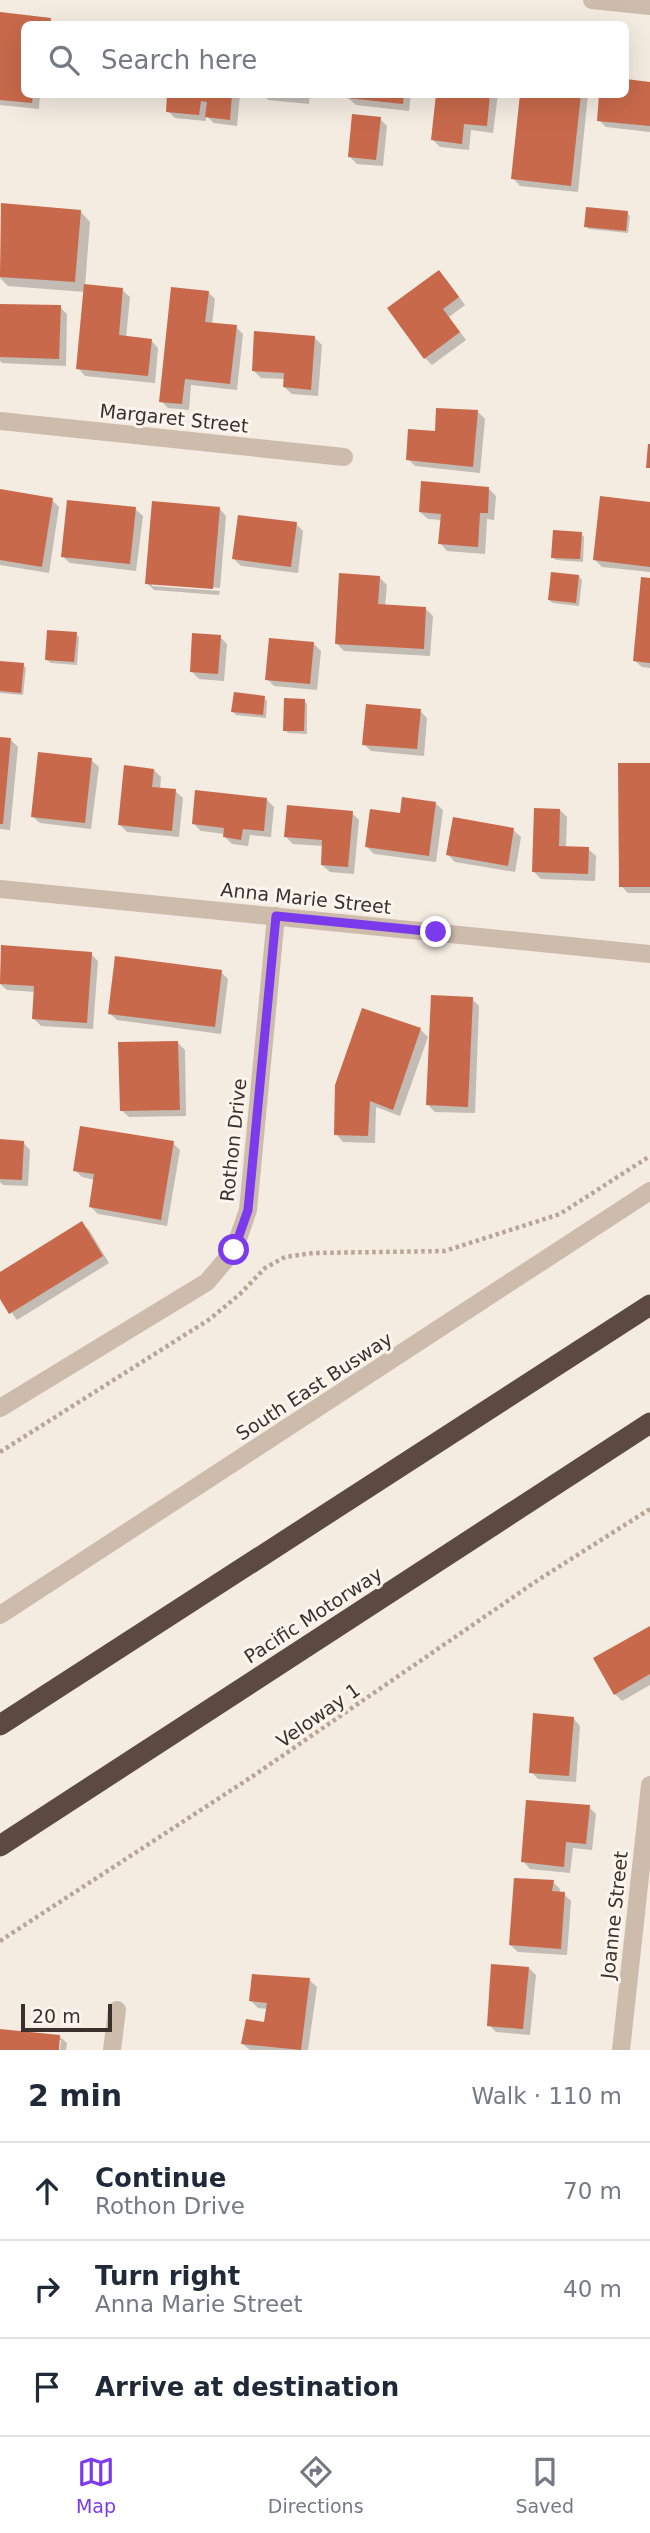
<!DOCTYPE html>
<meta charset="utf-8">
<style>
:root{--surface:#fff;--page:#f6f6f7;--text:#1f2937;--muted:#747a83;--line:#e0e1e3;--accent:#7c3aed}
body{margin:0;font-family:"DejaVu Sans",sans-serif;background:var(--page);color:var(--text)}
.scale{position:absolute;left:21px;bottom:18px;width:91px;box-sizing:border-box;padding-left:7px;border:4px solid #3b302b;border-top:0;font-size:19px;line-height:24px;white-space:nowrap;color:#3b302b;-webkit-text-stroke:5px #fbf5ee;paint-order:stroke}
.stop{position:absolute;width:21px;height:21px;margin:-16px;border:5px solid #7c3aed;border-radius:50%;background:#fff}
.stop.end{background:#7c3aed;border-color:#fff;box-shadow:0 2px 7px #0008}
.list{margin:0;padding:0;list-style:none}
h2{display:flex;justify-content:space-between;align-items:center;height:91px;margin:0;padding:0 28px;font-size:30px}
h2 small{font-size:23px;font-weight:400;color:var(--muted)}
.list li{display:grid;grid-template-columns:46px 1fr auto;gap:21px;align-items:center;box-sizing:border-box;height:98px;padding:0 28px;border-top:2px solid var(--line)}
.list b{display:block;font-size:26px;white-space:nowrap}
.list p{margin:0;font-size:23px;white-space:nowrap;color:var(--muted)}
.list em{font-size:23px;font-style:normal;color:var(--muted)}
.icon{flex:none;width:38px;height:38px;fill:none;stroke:currentColor;stroke-width:2;stroke-linecap:round;stroke-linejoin:round}
.map{position:relative;flex:none;width:650px;height:2050px;overflow:hidden}
.search{position:absolute;background:var(--surface);box-shadow:0 7px 28px #0002;left:21px;right:21px;top:21px;height:77px;display:flex;align-items:center;gap:18px;box-sizing:border-box;padding:0 24px;border-radius:10px;color:var(--muted);font-size:26px}
.sheet{height:385px;background:var(--surface)}
nav{display:flex;justify-content:space-around;align-items:center;box-sizing:border-box;height:98px;border-top:2px solid var(--line);background:var(--surface);font-size:19px;color:var(--muted)}
nav a{display:grid;justify-items:center;gap:4px}
nav .on{color:var(--accent)}
.map>svg:first-child{display:block}
</style>
<div class="map">
<svg width="650" height="2050" viewBox="0 0 650 2050">
<rect width="100%" height="100%" fill="#f4ebe1"/>
<g fill="#0003">
<polygon points="0,14 50,19 55,24 24,24 24,94 40,94 39,109 0,105"/>
<polygon points="626,81 650,83 650,132 606,127 599,120 626,94"/>
<polygon points="169,94 240,94 237,126 214,123 206,116 206,121 175,118 168,111"/>
<polygon points="263,94 310,94 309,104 268,100"/>
<polygon points="349,94 411,94 409,111 356,105 348,98"/>
<polygon points="438,94 498,94 493,133 471,130 469,150 440,147 433,140"/>
<polygon points="522,94 588,94 578,192 520,186 513,178"/>
<polygon points="380,119 387,126 383,166 357,164 350,157"/>
<polygon points="3,205 80,211 90,222 85,286 122,290 130,297 126,338 151,340 158,348 155,383 85,376 78,368 85,292 8,286 0,278"/>
<polygon points="627,213 630,216 628,233 589,229 586,226"/>
<polygon points="446,279 465,305 449,317 466,340 432,365 425,358"/>
<polygon points="208,292 215,299 212,325 236,327 243,334 237,390 191,385 189,410 168,408 161,401"/>
<polygon points="0,305 60,307 67,314 66,366 2,363 0,361"/>
<polygon points="315,338 322,345 318,396 292,394 284,387 285,379 261,378 253,370"/>
<polygon points="478,412 485,419 480,473 415,466 408,459 437,433"/>
<polygon points="489,489 496,496 494,520 487,519 485,554 447,551 440,543 442,520 428,519 420,512"/>
<polygon points="0,491 52,500 59,507 49,573 0,565"/>
<polygon points="650,504 650,572 602,567 594,559"/>
<polygon points="219,508 226,516 220,588 152,582 152,586 220,591 219,595 154,590 147,583"/>
<polygon points="135,509 143,516 136,571 70,563 62,556"/>
<polygon points="296,524 303,531 298,573 241,566 234,559"/>
<polygon points="581,534 584,537 583,562 556,560 553,557"/>
<polygon points="579,576 582,580 579,606 553,603 549,600"/>
<polygon points="379,577 387,585 385,607 426,609 433,616 430,656 344,651 337,644"/>
<polygon points="650,580 650,668 642,667 634,660"/>
<polygon points="76,634 79,637 77,665 51,663 47,660"/>
<polygon points="220,637 227,644 224,681 199,679 192,672"/>
<polygon points="314,644 321,651 317,690 274,686 267,679"/>
<polygon points="0,663 23,665 26,668 23,695 0,693"/>
<polygon points="264,698 267,701 266,718 236,715 233,712"/>
<polygon points="304,701 307,704 307,734 288,733 285,730"/>
<polygon points="420,711 427,718 424,756 371,751 364,744"/>
<polygon points="0,739 11,740 18,747 10,830 0,829"/>
<polygon points="91,760 99,767 91,829 40,823 32,816"/>
<polygon points="650,765 650,893 628,893 621,886"/>
<polygon points="154,770 161,777 160,790 175,791 183,798 179,837 127,832 120,825"/>
<polygon points="267,800 274,807 271,837 250,835 248,846 232,844 225,837 225,834 201,831 194,824"/>
<polygon points="435,803 443,810 436,862 374,854 367,847 402,815"/>
<polygon points="560,810 567,817 566,848 588,849 596,856 595,881 541,879 533,871"/>
<polygon points="352,813 359,820 354,874 330,872 322,865 324,846 293,844 286,837"/>
<polygon points="513,830 521,837 515,872 455,862 448,855"/>
<polygon points="2,947 91,954 98,961 93,1029 41,1026 33,1018 35,992 7,990 0,984"/>
<polygon points="221,972 228,979 221,1034 117,1020 109,1013"/>
<polygon points="472,999 479,1006 475,1113 435,1112 428,1105"/>
<polygon points="363,1010 421,1030 428,1037 400,1116 376,1107 375,1143 343,1142 336,1134"/>
<polygon points="178,1043 185,1050 186,1116 129,1117 121,1110"/>
<polygon points="0,1141 23,1142 30,1150 28,1186 3,1185 0,1182"/>
<polygon points="173,1143 180,1150 167,1226 98,1214 91,1207 95,1180 82,1177 75,1170"/>
<polygon points="82,1223 89,1230 109,1263 17,1320 0,1296 0,1274"/>
<polygon points="650,1628 650,1685 622,1701 615,1694"/>
<polygon points="573,1718 580,1726 576,1782 538,1779 531,1772"/>
<polygon points="589,1807 596,1814 592,1850 573,1848 570,1873 530,1869 523,1861"/>
<polygon points="553,1882 560,1889 560,1894 564,1894 571,1901 567,1955 518,1952 510,1945"/>
<polygon points="529,1968 536,1975 530,2035 496,2032 489,2025"/>
<polygon points="309,1980 317,1987 308,2050 250,2050 243,2044 266,2024 268,2009 258,2008 251,2001"/>
<polygon points="0,2031 59,2036 67,2043 66,2050 60,2050 61,2040 58,2040 57,2050 0,2050"/>
</g>
<g fill="#c8694b">
<polygon points="0,12 51,18 50,24 24,24 24,94 33,94 32,103 0,100"/>
<polygon points="95,21 114,23 114,24 94,24"/>
<polygon points="626,79 650,82 650,126 597,121 599,94 626,94"/>
<polygon points="167,94 232,94 230,120 205,117 207,102 201,101 199,115 166,112"/>
<polygon points="347,94 404,94 403,104 347,98"/>
<polygon points="436,94 490,94 487,126 464,124 462,144 431,140"/>
<polygon points="520,94 581,94 571,186 511,179"/>
<polygon points="352,114 381,117 376,160 348,157"/>
<polygon points="1,203 81,210 75,282 0,277"/>
<polygon points="586,207 628,211 626,231 584,227"/>
<polygon points="439,270 459,297 443,309 460,332 424,359 387,308"/>
<polygon points="84,284 123,288 119,335 152,339 148,376 76,369"/>
<polygon points="171,287 209,291 205,322 237,325 230,384 185,379 182,404 159,402"/>
<polygon points="0,304 61,305 59,359 0,357"/>
<polygon points="254,331 315,336 311,390 283,387 284,373 252,371"/>
<polygon points="436,408 478,410 473,467 406,460 408,429 435,431"/>
<polygon points="648,444 650,444 650,468 646,468"/>
<polygon points="421,481 489,487 488,513 480,513 478,547 438,544 441,514 419,512"/>
<polygon points="0,489 53,498 42,567 0,560"/>
<polygon points="600,496 650,502 650,567 593,560"/>
<polygon points="67,500 136,507 130,564 61,557"/>
<polygon points="152,501 220,507 213,589 145,584"/>
<polygon points="238,515 297,522 291,567 232,559"/>
<polygon points="553,530 582,532 580,559 551,558"/>
<polygon points="551,572 579,575 576,603 548,600"/>
<polygon points="339,573 380,576 378,604 426,607 424,649 335,644"/>
<polygon points="641,577 650,578 650,663 633,661"/>
<polygon points="47,630 77,632 74,662 45,660"/>
<polygon points="192,633 221,635 218,674 190,672"/>
<polygon points="269,638 314,642 310,684 265,680"/>
<polygon points="0,661 24,663 21,693 0,691"/>
<polygon points="234,692 265,696 263,715 231,712"/>
<polygon points="284,698 305,699 304,731 283,731"/>
<polygon points="366,704 421,709 417,749 362,745"/>
<polygon points="0,737 11,738 3,824 0,824"/>
<polygon points="38,752 92,758 85,823 31,817"/>
<polygon points="618,763 650,763 650,887 619,887"/>
<polygon points="124,765 154,769 152,787 176,789 172,831 118,825"/>
<polygon points="195,790 267,798 264,831 243,829 241,840 223,837 224,828 192,824"/>
<polygon points="402,797 436,802 429,856 365,847 370,809 400,813"/>
<polygon points="287,805 353,811 348,867 321,865 322,840 284,837"/>
<polygon points="534,808 560,809 559,846 589,847 588,874 532,872"/>
<polygon points="453,817 514,828 508,866 446,855"/>
<polygon points="1,945 92,952 87,1023 32,1019 34,986 0,984"/>
<polygon points="115,956 222,970 215,1027 108,1014"/>
<polygon points="431,995 473,997 468,1107 426,1105"/>
<polygon points="362,1008 421,1028 393,1110 370,1101 368,1136 334,1135 335,1085"/>
<polygon points="178,1041 180,1110 120,1111 118,1042"/>
<polygon points="80,1126 174,1141 161,1220 89,1207 94,1174 73,1171"/>
<polygon points="0,1139 24,1141 22,1180 0,1179"/>
<polygon points="82,1221 103,1256 9,1314 0,1299 0,1272"/>
<polygon points="650,1626 650,1674 614,1695 593,1658"/>
<polygon points="533,1713 574,1717 569,1776 529,1773"/>
<polygon points="526,1800 590,1805 586,1844 566,1842 564,1867 521,1862"/>
<polygon points="514,1878 554,1880 552,1891 565,1892 561,1949 509,1945"/>
<polygon points="491,1964 529,1967 523,2029 487,2026"/>
<polygon points="252,1974 310,1978 301,2050 241,2044 246,2019 264,2022 267,2003 249,2001"/>
<polygon points="0,2029 60,2035 59,2050 0,2050"/>
</g>
<g fill="none" stroke-linecap="round" stroke-linejoin="round">
<g stroke="#b9a596" stroke-width="4.5" stroke-dasharray="3.5 3.5" stroke-linecap="butt">
<polyline points="0,1452 210,1319 240,1294 265,1268 285,1257 313,1253 445,1251 560,1214 650,1156"/>
<polyline points="0,1941 253,1776 538,1580 650,1509"/>
</g>
<g stroke="#cdbbac" stroke-width="18">
<polyline points="592,0 650,6"/>
<polyline points="0,421 344,457"/>
<polyline points="0,889 650,954"/>
<polyline points="0,1408 207,1282 234,1250 248,1210 276,916"/>
<polyline points="0,1615 650,1191"/>
<polyline points="112,2050 117,2010"/>
<polyline points="621,2050 650,1785"/>
</g>
<g stroke="#5c4a42" stroke-width="21">
<polyline points="0,1725 650,1305"/>
<polyline points="0,1846 650,1423"/>
</g>
</g>
<g fill="none" stroke-linecap="round" stroke-linejoin="round">
<polyline stroke="#7c3aed" stroke-width="9" points="234,1250 248,1210 276,916 436,932"/>
</g>
<g text-anchor="middle" dominant-baseline="central" stroke-width="6" stroke-linejoin="round" paint-order="stroke">
<g font-size="19" fill="#3b302b" stroke="#fbf5ee">
<text transform="translate(174 418) rotate(6)">Margaret Street</text>
<text transform="translate(306 898) rotate(6)">Anna Marie Street</text>
<text transform="translate(233 1140) rotate(-84)">Rothon Drive</text>
<text transform="translate(314 1386) rotate(-33)">South East Busway</text>
<text transform="translate(313 1615) rotate(-33)">Pacific Motorway</text>
<text transform="translate(318 1715) rotate(-35)">Veloway 1</text>
<text transform="translate(614 1915) rotate(-84)">Joanne Street</text>
</g>
</g>
</svg>
<div class="scale">20 m</div>
<div class="stop" style="left:234px;top:1250px"></div>
<div class="stop end" style="left:436px;top:932px"></div>
<div class="search"><svg class="icon" aria-label="search" viewBox="0 0 24 24"><circle cx="10" cy="10" r="6"/><path d="M15 15l6 6"/></svg>Search here</div>
</div>
<section class="sheet">
<h2>2 min<small>Walk · 110 m</small></h2>
<ul class="list">
<li><svg class="icon" aria-label="ahead" viewBox="0 0 24 24"><path d="M12 20V5M6 11l6-6 6 6"/></svg><div><b>Continue</b><p>Rothon Drive</p></div><em>70 m</em></li>
<li><svg class="icon" aria-label="right" viewBox="0 0 24 24"><path d="M7 20v-9h11M14 6l5 5-5 5"/></svg><div><b>Turn right</b><p>Anna Marie Street</p></div><em>40 m</em></li>
<li><svg class="icon" aria-label="arrive" viewBox="0 0 24 24"><path d="M6 21V4h12l-3 4 3 4H6"/></svg><div><b>Arrive at destination</b></div></li>
</ul>
</section>
<nav>
<a class="on"><svg class="icon" aria-label="map" viewBox="0 0 24 24"><path d="M3 6l6-2 6 2 6-2v14l-6 2-6-2-6 2zM9 4v14M15 6v14"/></svg>Map</a>
<a><svg class="icon" aria-label="directions" viewBox="0 0 24 24"><path d="M12 3l9 9-9 9-9-9zM9 14v-3h6M13 9l2 2-2 2"/></svg>Directions</a>
<a><svg class="icon" aria-label="saved" viewBox="0 0 24 24"><path d="M7 4h10v16l-5-4-5 4z"/></svg>Saved</a>
</nav>
